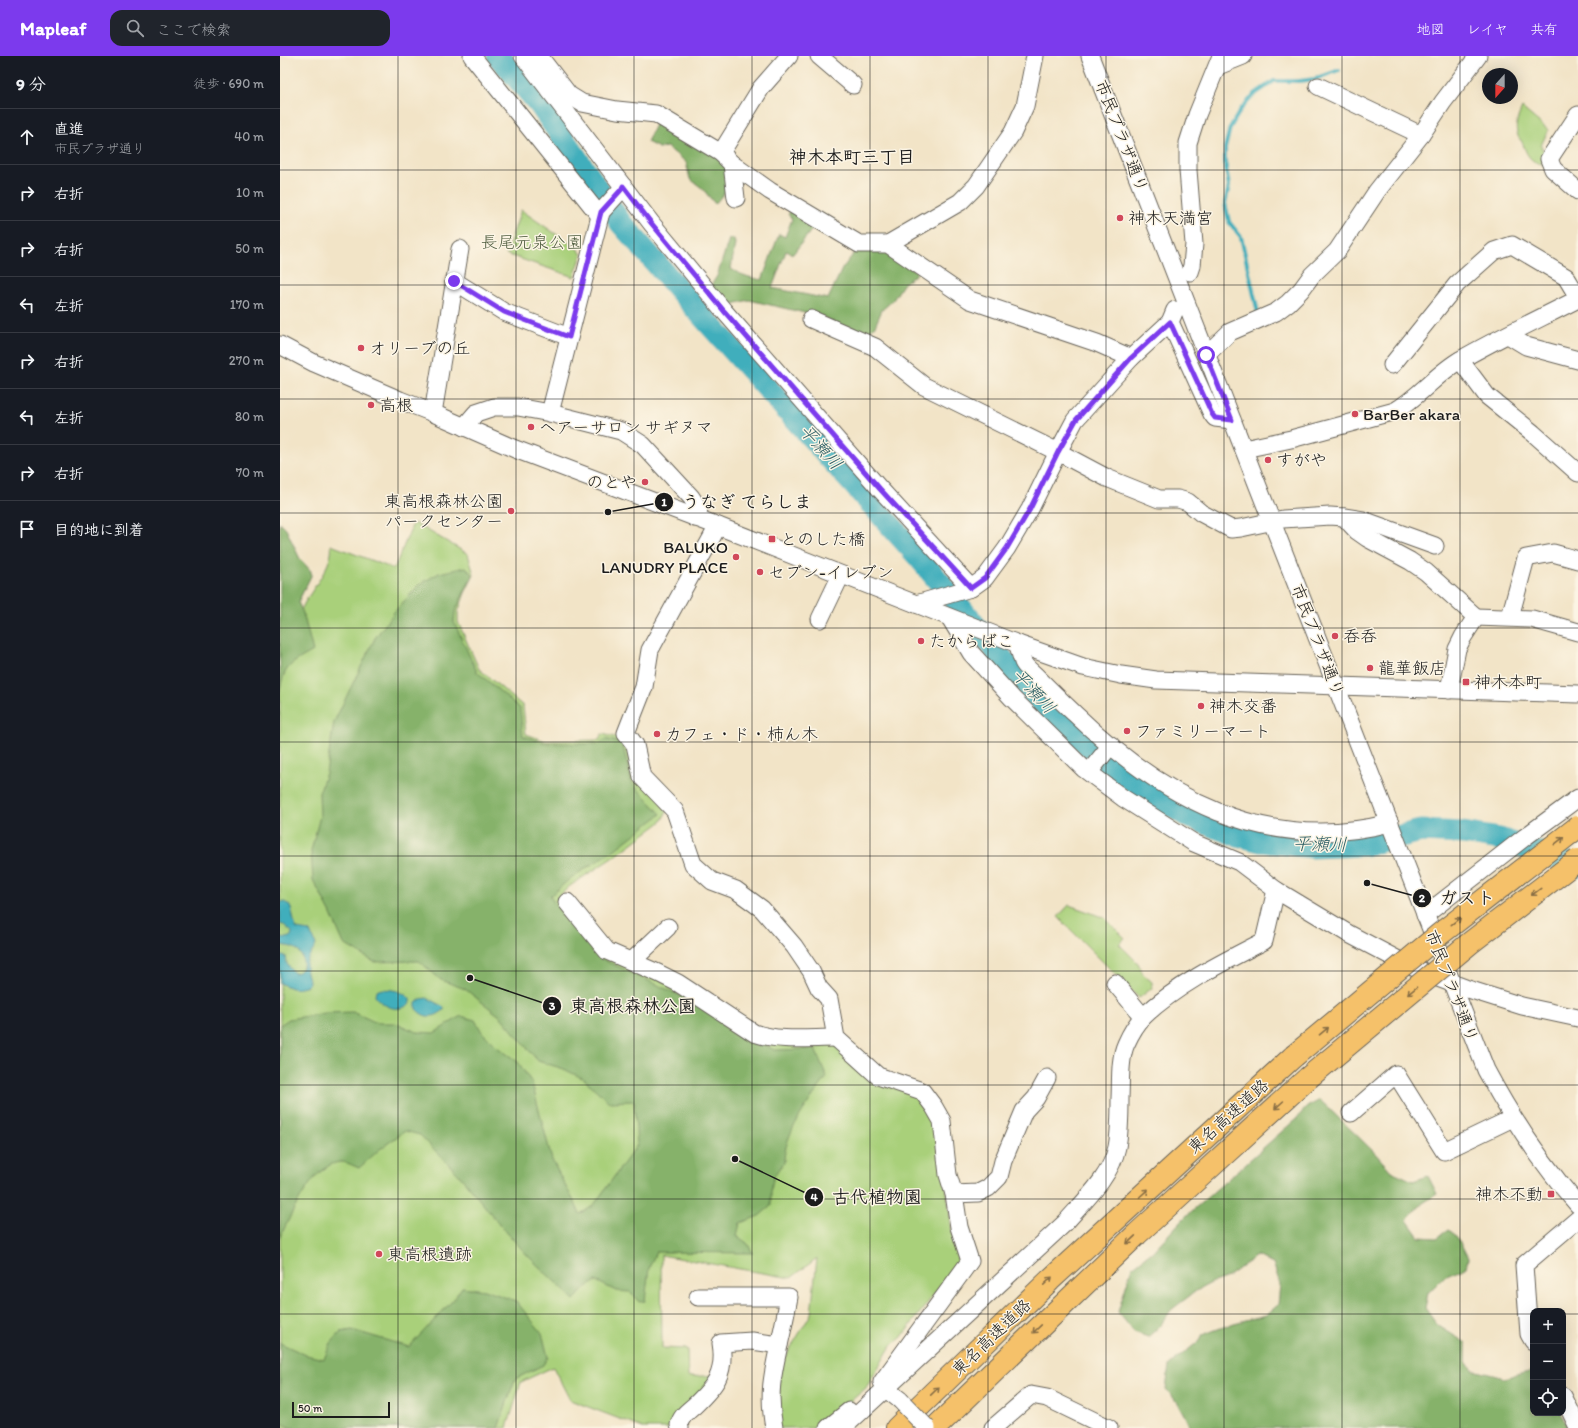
<!DOCTYPE html>
<html lang="ja">
<meta charset="utf-8">
<style>
:root{--surface:#171b24;--page:#20242c;--text:#f1f3f6;--muted:#9ea1a6;--line:#363941;--accent:#7c3aed}
body{margin:0;font-family:Itim,"Klee One",sans-serif;background:var(--page);color:var(--text)}
.controls{position:absolute;right:12px;bottom:12px;display:grid;overflow:hidden;border-radius:8px;box-shadow:0 4px 16px #0002}
.controls button{width:36px;height:36px;display:grid;place-items:center;padding:0;border:0;border-bottom:1px solid var(--line);background:var(--surface);color:var(--text);font:20px sans-serif}
.compass{position:absolute;left:1202px;top:12px;width:36px;height:36px;border-radius:50%;background:var(--surface);box-shadow:0 4px 16px #0002;rotate:201deg}
.scale{position:absolute;left:12px;bottom:10px;width:98px;box-sizing:border-box;padding-left:4px;border:2px solid #1c1c1c;border-top:0;font-size:11px;line-height:14px;white-space:nowrap;color:#1c1c1c;-webkit-text-stroke:3px #fcf5e5;paint-order:stroke}
.stop{position:absolute;width:12px;height:12px;margin:-9px;border:3px solid #7c3aed;border-radius:50%;background:#fff}
.stop.end{background:#7c3aed;border-color:#fff;box-shadow:0 1px 4px #0008}
.list{margin:0;padding:0;list-style:none}
h2{display:flex;justify-content:space-between;align-items:center;height:52px;margin:0;padding:0 16px;font-size:17px}
h2 small{font-size:13px;font-weight:400;color:var(--muted)}
.list li{display:grid;grid-template-columns:26px 1fr auto;gap:12px;align-items:center;box-sizing:border-box;height:56px;padding:0 16px;border-top:1px solid var(--line)}
.list b{display:block;font-size:15px;white-space:nowrap}
.list p{margin:0;font-size:13px;white-space:nowrap;color:var(--muted)}
.list em{font-size:13px;font-style:normal;color:var(--muted)}
.icon{flex:none;width:22px;height:22px;fill:none;stroke:currentColor;stroke-width:2;stroke-linecap:round;stroke-linejoin:round}
.map{position:relative;flex:none;width:1298px;height:1372px;overflow:hidden}
header{display:flex;align-items:center;gap:24px;box-sizing:border-box;height:56px;padding:0 20px;background:var(--accent);color:#fff}
header strong{font-size:19px}
nav{display:flex;gap:22px;margin-inline-start:auto;font-size:14px}
.search{width:280px;height:36px;background:var(--page);display:flex;align-items:center;gap:10px;box-sizing:border-box;padding:0 14px;border-radius:12px;color:var(--muted);font-size:15px}
main{display:flex}
aside{flex:1;background:var(--surface)}
.map>svg:first-child{display:block}
</style>
<header>
<strong>Mapleaf</strong>
<div class="search"><svg class="icon" aria-label="search" viewBox="0 0 24 24"><circle cx="10" cy="10" r="6"/><path d="M15 15l6 6"/></svg>ここで検索</div>
<nav><a>地図</a><a>レイヤ</a><a>共有</a></nav>
</header>
<main>
<aside>
<h2>9 分<small>徒歩 · 690 m</small></h2>
<ul class="list">
<li><svg class="icon" aria-label="ahead" viewBox="0 0 24 24"><path d="M12 20V5M6 11l6-6 6 6"/></svg><div><b>直進</b><p>市民プラザ通り</p></div><em>40 m</em></li>
<li><svg class="icon" aria-label="right" viewBox="0 0 24 24"><path d="M7 20v-9h11M14 6l5 5-5 5"/></svg><div><b>右折</b></div><em>10 m</em></li>
<li><svg class="icon" aria-label="right" viewBox="0 0 24 24"><path d="M7 20v-9h11M14 6l5 5-5 5"/></svg><div><b>右折</b></div><em>50 m</em></li>
<li><svg class="icon" aria-label="left" viewBox="0 0 24 24"><path d="M17 20v-9H6M10 6l-5 5 5 5"/></svg><div><b>左折</b></div><em>170 m</em></li>
<li><svg class="icon" aria-label="right" viewBox="0 0 24 24"><path d="M7 20v-9h11M14 6l5 5-5 5"/></svg><div><b>右折</b></div><em>270 m</em></li>
<li><svg class="icon" aria-label="left" viewBox="0 0 24 24"><path d="M17 20v-9H6M10 6l-5 5 5 5"/></svg><div><b>左折</b></div><em>80 m</em></li>
<li><svg class="icon" aria-label="right" viewBox="0 0 24 24"><path d="M7 20v-9h11M14 6l5 5-5 5"/></svg><div><b>右折</b></div><em>70 m</em></li>
<li><svg class="icon" aria-label="arrive" viewBox="0 0 24 24"><path d="M6 21V4h12l-3 4 3 4H6"/></svg><div><b>目的地に到着</b></div></li>
</ul>
</aside>
<div class="map">
<svg width="1298" height="1372" viewBox="0 0 1298 1372">
<rect width="100%" height="100%" fill="#fcf5e5"/>
<filter id="ink" filterUnits="userSpaceOnUse"><feTurbulence type="fractalNoise" baseFrequency=".025" numOctaves="2"/><feDisplacementMap in="SourceGraphic" scale="8" xChannelSelector="R" yChannelSelector="G"/><feConvolveMatrix kernelMatrix="1 2 1 2 8 2 1 2 1" color-interpolation-filters="sRGB"/></filter>
<filter id="wash" filterUnits="userSpaceOnUse"><feTurbulence type="fractalNoise" baseFrequency=".012" numOctaves="4" result="noise"/><feDisplacementMap in="SourceGraphic" scale="16" xChannelSelector="R" yChannelSelector="G"/><feGaussianBlur stdDeviation="0.9" result="paint"/><feColorMatrix in="noise" values="0 0 0 0 0 0 0 0 0 0 0 0 0 0 0 0 0 1.4 0 .05"/><feComposite in="paint" operator="in"/></filter>
<g filter="url(#wash)">
<rect width="100%" height="100%" fill="#f2e4c7"/>
<g fill="#a9d07a" stroke="#62764b">
<path d="M 1242,52 L 1268,74 L 1261,90 L 1264,96 L 1264,108 C 1251,107 1247,100 1243,88 C 1242,85 1239,83 1238,80 C 1234,70 1238,61 1242,52 Z"/>
<polygon points="241,154 299,194 302,199 294,221 226,198"/>
<path d="M 135,467 L 188,498 L 194,519 L 185,537 L 178,556 L 178,566 L 199,613 L 243,650 L 246,678 L 266,685 L 319,684 L 322,678 L 344,683 L 387,755 L 381,766 L 338,798 L 290,830 L 277,842 L 326,899 L 367,916 L 473,979 L 551,985 L 643,1041 L 658,1066 L 672,1176 L 680,1204 L 621,1282 L 611,1290 L 586,1332 L 539,1372 L 496,1372 L 496,1316 L 531,1258 L 537,1202 L 511,1222 L 381,1199 L 382,1292 L 407,1293 L 408,1321 L 436,1319 L 396,1372 L 363,1372 L 290,1344 L 273,1311 L 241,1326 L 227,1372 L 0,1372 L 0,618 C 7,597 13,570 23,550 C 31,534 55,507 51,489 L 114,513 L 132,470 Z"/>
<polygon points="789,849 825,862 845,882 839,888 858,907 863,918 872,926 872,932 859,942 778,861"/>
</g>
<g fill="#86b26a" stroke="#516743">
<polygon points="377,64 446,106 451,134 445,136 435,148 422,132 410,123 406,106 387,91 379,92 367,86"/>
<path d="M 511,155 L 532,166 L 533,172 L 513,198 L 506,195 L 492,232 L 548,243 L 562,213 L 578,192 L 598,193 L 637,216 L 633,221 L 624,227 L 613,244 L 602,254 L 595,270 L 583,279 L 542,261 L 469,244 L 445,250 L 430,231 L 437,220 L 449,183 L 454,183 L 455,188 L 451,213 C 461,219 471,222 482,224 L 499,178 L 505,181 L 512,163 L 508,158 Z"/>
<path d="M 0,467 L 6,473 L 20,503 L 31,515 L 31,520 L 18,546 L 23,557 L 33,595 C 11,608 4,609 0,635 Z"/>
<path d="M 186,511 L 193,520 L 187,530 L 175,556 L 174,566 L 197,616 L 240,652 L 243,680 L 266,687 L 319,688 L 325,683 L 342,687 L 352,727 L 381,758 L 330,797 L 292,821 L 270,840 L 284,861 L 324,904 L 414,946 L 454,971 L 494,994 L 535,993 L 547,1021 C 530,1044 503,1078 504,1107 C 490,1121 491,1132 491,1150 L 479,1160 L 460,1167 L 457,1180 L 467,1187 L 473,1197 L 376,1196 L 369,1212 L 365,1245 L 359,1246 L 350,1236 L 336,1235 L 316,1225 L 304,1233 L 294,1244 L 248,1200 L 221,1170 L 179,1119 L 140,1079 L 125,1075 L 100,1093 L 79,1112 C 74,1110 67,1106 61,1106 C 33,1107 11,1160 0,1181 L 0,969 L 9,963 L 45,957 L 73,956 L 97,967 L 115,967 L 137,976 L 154,977 L 181,960 L 195,964 L 202,976 L 217,991 L 238,1006 L 252,1027 L 272,1104 L 287,1133 L 295,1147 L 300,1158 L 313,1150 L 357,1089 L 354,1045 L 329,1046 L 304,1023 L 284,1013 L 258,1005 L 221,961 L 185,933 L 161,924 L 139,905 L 94,906 L 64,888 L 50,856 L 33,824 L 31,795 L 40,760 L 39,737 L 46,717 L 54,666 L 95,582 L 115,555 L 140,528 L 159,517 Z"/>
<path d="M 1040,1044 L 1092,1094 L 1111,1115 L 1133,1125 L 1148,1120 L 1157,1138 L 1140,1149 L 1127,1164 L 1139,1181 L 1157,1182 L 1169,1173 L 1180,1186 L 1188,1202 L 1186,1212 L 1164,1221 L 1148,1237 L 1145,1252 L 1157,1269 L 1186,1287 L 1186,1306 L 1194,1314 L 1224,1322 L 1253,1315 L 1253,1357 L 1281,1357 L 1287,1372 L 910,1372 C 904,1357 897,1345 886,1333 L 889,1309 L 919,1285 L 922,1279 L 954,1267 L 986,1259 L 998,1249 L 1000,1228 L 993,1207 L 976,1200 L 948,1221 L 931,1227 L 916,1235 L 891,1254 L 880,1270 L 868,1281 L 854,1276 L 838,1256 L 852,1211 L 872,1196 L 904,1162 L 1016,1063 L 1027,1051 Z"/>
<polygon points="182,1231 204,1234 236,1245 262,1277 268,1301 263,1309 235,1323 218,1372 11,1372 0,1366 0,1287 26,1299 44,1303 51,1287 61,1276 72,1274 129,1291 174,1243"/>
</g>
<g fill="#40aebc" stroke="#2e656c">
<path d="M 4,845 C 15,850 11,863 17,873 L 29,875 L 34,883 L 36,889 C 33,897 27,900 26,910 C 26,918 31,923 28,930 C 17,934 11,933 0,927 L 0,899 L 6,900 L 7,908 L 14,917 C 27,917 25,899 16,893 C 12,890 5,890 0,889 L 0,879 L 1,881 L 7,882 L 11,880 L 12,876 L 4,869 L 0,868 L 0,847 Z"/>
<path d="M 102,933 C 113,934 122,934 130,943 L 130,947 C 120,958 103,951 95,940 L 96,935 Z"/>
<path d="M 147,942 L 164,951 L 164,954 C 154,962 145,963 136,953 L 136,947 L 141,943 Z"/>
</g>
<g fill="none" stroke-linecap="round" stroke-linejoin="round">
<polyline stroke="#40aebc" stroke-width="4" points="978,257 961,181 949,166 945,147 949,130 945,106 945,92 950,72 961,53 975,38 994,25 1019,25 1035,23 1059,14"/>
<polyline stroke="#40aebc" stroke-width="23" points="218,0 260,49 341,167 416,253 638,500 724,605 760,645 826,706 870,737 909,761 954,778 981,785 1032,791 1084,789 1141,775 1183,777 1220,783 1298,810"/>
</g>
</g>
<g filter="url(#ink)">
<g fill="none" stroke-linecap="round" stroke-linejoin="round">
<g stroke="#676258" stroke-width="19">
<g id="minor">
<polyline points="192,0 320,160"/>
<polyline points="243,0 372,168 444,255 600,433 691,532"/>
<polyline points="259,0 289,39 302,47 337,54 376,58 441,97 452,108 490,135 579,188 608,188 690,244 817,287 851,302"/>
<polyline points="539,0 573,29"/>
<path d="M 810,0 L 1206,1014 C 1232,1063 1262,1108 1298,1149"/>
<polyline points="938,10 963,0"/>
<polyline points="1038,30 1141,79"/>
<polyline points="1298,59 1269,103 1273,113 1298,135"/>
<polyline points="441,97 481,32 509,0"/>
<polyline points="452,108 456,142"/>
<polyline points="608,188 680,146 696,130 733,76 745,50 755,0"/>
<polyline points="910,216 912,210 914,188 908,114 908,87 917,59 941,0"/>
<polyline points="174,225 224,256 289,281"/>
<polyline points="531,263 595,291 644,330 778,396 827,422 879,443 898,443 908,446 921,457 951,473 961,472 1003,463 1050,460 1064,461 1077,475 1087,482 1130,505 1146,516 1196,561"/>
<polyline points="890,266 932,358 935,362 952,364"/>
<polyline points="1228,279 1246,290 1298,304"/>
<polyline points="0,289 34,307 120,344 153,357 235,393 438,470 738,588 803,611 841,619 876,624 1298,638"/>
<polyline points="926,299 950,276 996,256 1008,247 1021,234 1032,219 1057,195 1097,135 1141,79 1163,46 1198,0"/>
<polyline points="1180,304 1207,340 1253,377 1298,417"/>
<polyline points="1112,309 1177,228 1214,195 1232,189 1286,221 1298,241"/>
<polyline points="153,357 180,193"/>
<polyline points="270,357 321,156 341,134 343,130"/>
<polyline points="184,371 196,357 214,351 238,351 270,357 341,375 363,389 411,441 419,453 415,462"/>
<path d="M 964,393 L 1011,383 L 1115,355 C 1139,341 1156,318 1180,304 C 1218,282 1259,263 1298,243"/>
<polyline points="1064,461 1083,464 1155,490"/>
<polyline points="438,470 370,594 364,631 346,677 355,689 362,721 395,755 413,808 432,825 456,834 482,853 514,890 531,915 539,932 549,943 556,982 598,1020 642,1035 654,1051 662,1065 668,1119 674,1138 679,1171 690,1205 602,1326 606,1333 620,1344"/>
<polyline points="636,548 691,532 705,522 727,492 750,453 778,396 795,364 851,302 890,266 895,254"/>
<polyline points="1230,561 1246,502 1273,497 1298,504"/>
<polyline points="670,562 691,597 732,642 804,713 843,742 914,787 959,806 996,834 1069,878 1126,908 1158,922 1185,932 1242,950 1298,962"/>
<polyline points="540,563 561,519"/>
<path d="M 738,588 C 739,594 741,600 743,606 C 745,611 751,615 755,619 C 768,632 781,645 794,657 C 882,742 985,799 1110,767"/>
<polyline points="1169,634 1177,593 1183,581 1196,561 1252,563 1298,576"/>
<polyline points="809,716 831,689"/>
<path d="M 287,846 L 327,895 L 378,917 L 398,927 L 474,977 C 500,986 529,982 556,982"/>
<polyline points="1145,859 1245,781 1298,742"/>
<polyline points="352,905 388,871"/>
<polyline points="835,927 863,961"/>
<polyline points="1071,1057 1116,1018 1164,1095 1233,1062"/>
<polyline points="674,1138 698,1137 708,1132 719,1121 723,1105 744,1055 756,1042 767,1022"/>
<path d="M 418,1241 L 509,1241 C 506,1257 503,1273 499,1289 C 492,1321 488,1339 494,1372"/>
<polyline points="1253,1285 1249,1278 1244,1209 1298,1163"/>
<polyline points="1283,1340 1298,1371"/>
<path d="M 400,1372 L 399,1369 C 401,1360 407,1356 414,1350 C 435,1330 446,1318 441,1287 L 472,1285 L 499,1289"/>
<polyline points="548,1372 569,1355"/>
<path d="M 563,1372 L 785,1167 C 804,1145 831,1121 837,1091 C 840,1075 840,1058 840,1042 C 841,1026 839,1003 846,988 C 850,979 857,967 864,960 C 898,928 943,906 984,885 L 996,834"/>
<polyline points="713,1372 751,1339 767,1342 829,1372"/>
</g>
</g>
<g stroke="#676258" stroke-width="24">
<g id="highway">
<polyline points="617,1372 770,1224 1014,1000"/>
<polyline points="655,1372 857,1178 1028,1022"/>
</g>
</g>
<use href="#minor" stroke="#fff" stroke-width="17"/>
<use href="#highway" stroke="#f5c16b" stroke-width="22"/>
<g stroke="#676258" stroke-width="19" stroke-linecap="butt">
<polyline id="minor-bridge" points="620,1344 647,1372"/>
</g>
<g stroke="#676258" stroke-width="24" stroke-linecap="butt">
<g id="highway-bridge">
<polyline points="1014,1000 1160,878 1298,771"/>
<polyline points="1028,1022 1190,887 1298,804"/>
</g>
</g>
<use href="#minor-bridge" stroke="#fff" stroke-width="17"/>
<use href="#highway-bridge" stroke="#f5c16b" stroke-width="22"/>
</g>
<defs><path id="oneway-shaft" d="M-6 0H5M1.5-3L5.5 0L1.5 3" fill="none" stroke-width="1.6" stroke-linecap="round" stroke-linejoin="round"/></defs>
<g stroke="#886e44">
<use href="#oneway-shaft" transform="translate(1279 785) rotate(-38)"/>
<use href="#oneway-shaft" transform="translate(1256 836) rotate(143)"/>
<use href="#oneway-shaft" transform="translate(1176 865) rotate(-38)"/>
<use href="#oneway-shaft" transform="translate(1132 935) rotate(140)"/>
<use href="#oneway-shaft" transform="translate(1044 975) rotate(-40)"/>
<use href="#oneway-shaft" transform="translate(999 1049) rotate(138)"/>
<use href="#oneway-shaft" transform="translate(864 1137) rotate(-42)"/>
<use href="#oneway-shaft" transform="translate(851 1184) rotate(137)"/>
<use href="#oneway-shaft" transform="translate(768 1225) rotate(-44)"/>
<use href="#oneway-shaft" transform="translate(757 1273) rotate(136)"/>
<use href="#oneway-shaft" transform="translate(655 1335) rotate(-44)"/>
</g>
</g>
<g fill="none" stroke-linecap="round" stroke-linejoin="round" filter="url(#ink)">
<polyline stroke="#7c3aed" stroke-width="5" points="174,225 224,256 289,281 321,156 341,134 343,130 372,168 444,255 600,433 691,532 705,522 727,492 750,453 778,396 796,364 851,302 890,266 932,358 935,362 952,364 926,299"/>
</g>
<path fill="none" stroke="#1c1c1c" stroke-width="1" stroke-opacity="0.55" d="M 118,0 L 118,1372M 236,0 L 236,1372M 354,0 L 354,1372M 472,0 L 472,1372M 590,0 L 590,1372M 708,0 L 708,1372M 826,0 L 826,1372M 944,0 L 944,1372M 1062,0 L 1062,1372M 1180,0 L 1180,1372M 0,114 L 1298,114M 0,229 L 1298,229M 0,343 L 1298,343M 0,457 L 1298,457M 0,572 L 1298,572M 0,686 L 1298,686M 0,800 L 1298,800M 0,915 L 1298,915M 0,1029 L 1298,1029M 0,1143 L 1298,1143M 0,1258 L 1253,1258M 1283,1258 L 1298,1258"/>
<g fill="#d1495b" stroke="#fcf5e5" stroke-width="1.5">
<circle cx="840" cy="162" r="4"/>
<circle cx="81" cy="292" r="4"/>
<circle cx="91" cy="349" r="4"/>
<circle cx="1075" cy="358" r="4"/>
<circle cx="251" cy="371" r="4"/>
<circle cx="988" cy="404" r="4"/>
<circle cx="365" cy="426" r="4"/>
<circle cx="231" cy="455" r="4"/>
<rect x="488" y="479" width="8" height="8" rx="2"/>
<circle cx="456" cy="501" r="4"/>
<circle cx="480" cy="516" r="4"/>
<circle cx="1055" cy="580" r="4"/>
<circle cx="641" cy="585" r="4"/>
<circle cx="1090" cy="612" r="4"/>
<rect x="1182" y="622" width="8" height="8" rx="2"/>
<circle cx="921" cy="650" r="4"/>
<circle cx="847" cy="675" r="4"/>
<circle cx="377" cy="678" r="4"/>
<rect x="1267" y="1134" width="8" height="8" rx="2"/>
<circle cx="99" cy="1198" r="4"/>
</g>
<g text-anchor="middle" dominant-baseline="central" stroke-width="3" stroke-linejoin="round" paint-order="stroke">
<g font-size="17" fill="#1c1c1c" stroke="#fcf5e5">
<text transform="translate(842 80) rotate(69)">市民プラザ通り</text>
<text transform="translate(1038 584) rotate(69)">市民プラザ通り</text>
<text transform="translate(1172 930) rotate(69)">市民プラザ通り</text>
<text transform="translate(948 1060) rotate(-42)">東名高速道路</text>
<text transform="translate(711 1281) rotate(-44)">東名高速道路</text>
</g>
<g font-size="17" fill="#1c1c1c" stroke="#fcf5e5" text-anchor="start">
<text x="848" y="162">神木天満宮</text>
<text x="89" y="292">オリーブの丘</text>
<text x="99" y="349">高根</text>
<text x="1083" y="358">BarBer akara</text>
<text x="259" y="371">ヘアーサロン サギヌマ</text>
<text x="996" y="404">すがや</text>
<text x="357" y="426" text-anchor="end">のとや</text>
<text x="223" y="445" text-anchor="end">東高根森林公園<tspan x="223" dy="20">パークセンター</tspan></text>
<text x="500" y="483">とのした橋</text>
<text x="448" y="491" text-anchor="end">BALUKO<tspan x="448" dy="20">LANUDRY PLACE</tspan></text>
<text x="488" y="516">セブン-イレブン</text>
<text x="1063" y="580">呑呑</text>
<text x="649" y="585">たからばこ</text>
<text x="1098" y="612">龍華飯店</text>
<text x="1194" y="626">神木本町</text>
<text x="929" y="650">神木交番</text>
<text x="855" y="675">ファミリーマート</text>
<text x="385" y="678">カフェ・ド・柿ん木</text>
<text x="1263" y="1138" text-anchor="end">神木不動</text>
<text x="107" y="1198">東高根遺跡</text>
</g>
<g font-size="17" fill="#4d5b3d" stroke="#fcf5e5">
<text x="252" y="186">長尾元泉公園</text>
</g>
<g font-size="18" font-weight="bold" fill="#1c1c1c" stroke="#fcf5e5">
<text x="572" y="101">神木本町三丁目</text>
</g>
<g font-size="18" font-style="italic" fill="#2c5e64" stroke="#fcf5e5">
<text transform="translate(541 391) rotate(48)">平瀬川</text>
<text transform="translate(754 635) rotate(47)">平瀬川</text>
<text transform="translate(1040 788) rotate(1)">平瀬川</text>
</g>
</g>
<path fill="none" stroke="#1c1c1c" stroke-width="1.5" d="M328 456L384 446M1087 827L1142 842M190 922L272 950M455 1103L534 1141"/>
<g fill="#1c1c1c" stroke="#fcf5e5" stroke-width="1.5">
<circle cx="328" cy="456" r="4"/>
<circle cx="1087" cy="827" r="4"/>
<circle cx="190" cy="922" r="4"/>
<circle cx="455" cy="1103" r="4"/>
<circle cx="384" cy="446" r="10"/>
<circle cx="1142" cy="842" r="10"/>
<circle cx="272" cy="950" r="10"/>
<circle cx="534" cy="1141" r="10"/>
</g>
<g font-size="12" text-anchor="middle" font-weight="bold" fill="#fff">
<text x="384" y="450">1</text>
<text x="1142" y="846">2</text>
<text x="272" y="954">3</text>
<text x="534" y="1145">4</text>
</g>
<g font-size="18" text-anchor="middle" font-weight="bold" fill="#1c1c1c" stroke="#fcf5e5" stroke-width="3" stroke-linejoin="round" paint-order="stroke">
<text x="467" y="452">うなぎ てらしま</text>
<text x="1187" y="848">ガスト</text>
<text x="353" y="956">東高根森林公園</text>
<text x="597" y="1147">古代植物園</text>
</g>
</svg>
<div class="controls">
<button>+</button>
<button>−</button>
<button><svg class="icon" aria-label="locate" viewBox="0 0 24 24"><circle cx="12" cy="12" r="6"/><path d="M12 2v4M12 18v4M2 12h4M18 12h4"/></svg></button>
</div>
<svg class="compass" viewBox="-18 -18 36 36"><path d="M0-13l5 13h-10z" fill="#e53935"/><path d="M0 13l5-13h-10z" fill="#9ea1a6"/></svg>
<div class="scale">50 m</div>
<div class="stop" style="left:926px;top:299px"></div>
<div class="stop end" style="left:174px;top:225px"></div>
</div>
</main>
